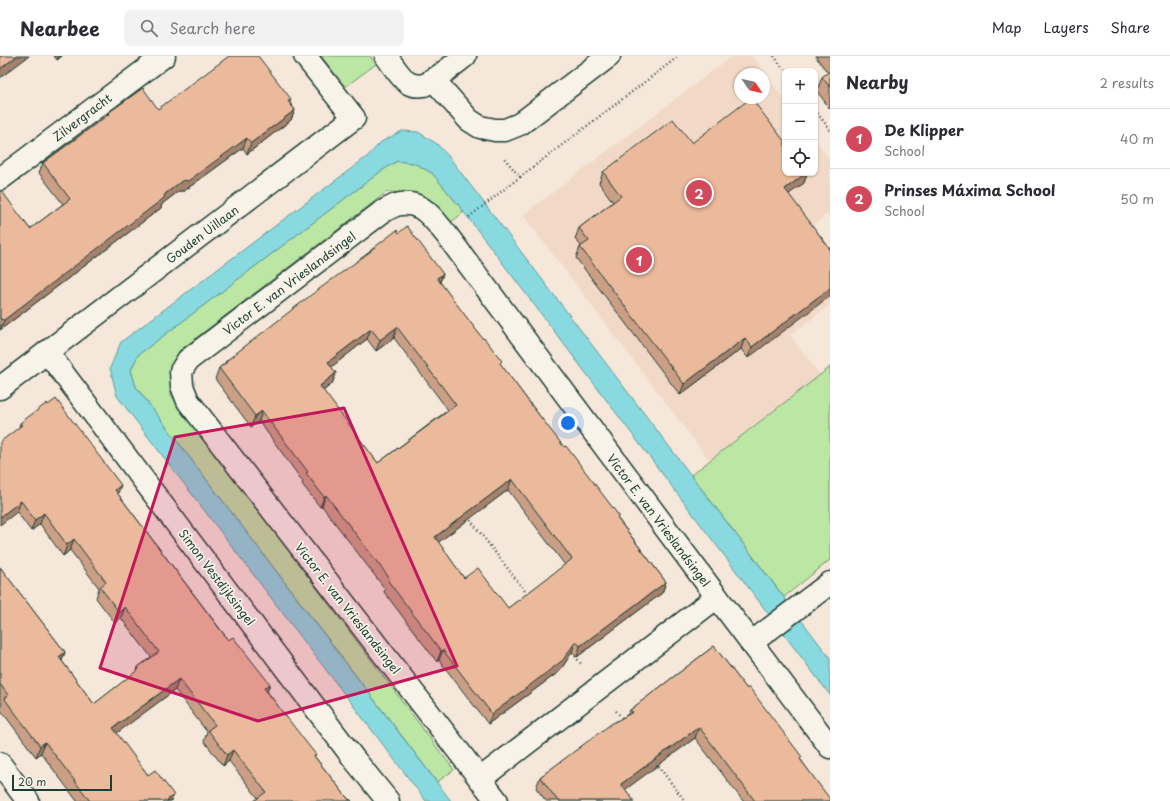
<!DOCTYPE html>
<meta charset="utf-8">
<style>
:root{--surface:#fff;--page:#f2f2f3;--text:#2b2b33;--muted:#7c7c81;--line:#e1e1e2;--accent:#d1495b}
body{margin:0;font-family:"Playpen Sans",sans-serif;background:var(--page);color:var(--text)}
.controls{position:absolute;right:12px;top:12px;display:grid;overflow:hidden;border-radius:8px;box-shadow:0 1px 3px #0004}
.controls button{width:36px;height:36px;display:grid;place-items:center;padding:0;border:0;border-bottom:1px solid var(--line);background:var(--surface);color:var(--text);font:20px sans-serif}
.compass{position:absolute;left:734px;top:12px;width:36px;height:36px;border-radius:50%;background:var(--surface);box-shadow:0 1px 3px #0004;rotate:124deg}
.scale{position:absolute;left:12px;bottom:10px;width:100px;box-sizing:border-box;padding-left:4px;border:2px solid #1f3d34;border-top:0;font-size:11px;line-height:14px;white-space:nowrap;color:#1f3d34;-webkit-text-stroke:3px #f7f3e8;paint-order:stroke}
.you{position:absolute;left:568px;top:367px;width:14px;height:14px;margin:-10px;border:3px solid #fff;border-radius:50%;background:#1a73e8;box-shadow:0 0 0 6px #1a73e833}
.badge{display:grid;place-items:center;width:26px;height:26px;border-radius:50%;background:var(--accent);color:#fff;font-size:13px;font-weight:700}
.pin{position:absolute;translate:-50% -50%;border:2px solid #fff;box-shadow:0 1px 4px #0006}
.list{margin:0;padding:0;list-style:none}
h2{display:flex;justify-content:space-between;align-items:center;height:52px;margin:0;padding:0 16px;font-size:17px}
h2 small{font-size:13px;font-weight:400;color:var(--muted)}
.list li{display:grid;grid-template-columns:26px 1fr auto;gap:12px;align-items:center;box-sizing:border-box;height:60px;padding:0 16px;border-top:1px solid var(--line)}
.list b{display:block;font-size:15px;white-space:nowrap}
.list p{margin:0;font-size:13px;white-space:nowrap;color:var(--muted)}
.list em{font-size:13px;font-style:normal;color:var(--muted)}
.icon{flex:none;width:22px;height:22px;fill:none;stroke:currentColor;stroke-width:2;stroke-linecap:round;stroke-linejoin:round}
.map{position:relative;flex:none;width:830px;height:745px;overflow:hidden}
header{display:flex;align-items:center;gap:24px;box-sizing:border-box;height:56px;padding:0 20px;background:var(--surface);border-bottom:1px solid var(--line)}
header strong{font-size:19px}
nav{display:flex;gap:22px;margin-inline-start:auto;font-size:14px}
.search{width:280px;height:36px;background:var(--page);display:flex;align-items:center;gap:10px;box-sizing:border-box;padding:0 14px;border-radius:8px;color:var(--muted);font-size:15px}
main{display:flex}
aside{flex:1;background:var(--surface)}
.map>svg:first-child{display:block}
</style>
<header>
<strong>Nearbee</strong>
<div class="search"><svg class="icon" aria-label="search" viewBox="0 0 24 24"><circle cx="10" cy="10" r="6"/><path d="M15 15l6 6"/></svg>Search here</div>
<nav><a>Map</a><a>Layers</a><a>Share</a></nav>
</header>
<main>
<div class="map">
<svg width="830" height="745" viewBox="0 0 830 745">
<rect width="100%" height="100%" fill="#f5e7d9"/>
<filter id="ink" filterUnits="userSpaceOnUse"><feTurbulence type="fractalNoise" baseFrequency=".025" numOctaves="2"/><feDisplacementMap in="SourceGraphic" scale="8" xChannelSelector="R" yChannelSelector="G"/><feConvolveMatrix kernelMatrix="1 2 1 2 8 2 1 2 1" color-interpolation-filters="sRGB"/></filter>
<g filter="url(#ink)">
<path fill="#f2d9c7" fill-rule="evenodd" d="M 732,0 L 752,0 L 785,44 L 785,117 L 815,117 L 815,84 L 830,104 L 830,156 L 808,173 L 830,203 L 830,249 L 790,279 L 820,319 L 709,404 L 523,159 ZM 740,18 L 764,18 L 764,42 L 740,42 Z"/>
<g fill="#bbe6a4" stroke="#6d926c">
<polygon points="321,0 370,0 376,8 345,31"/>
<polygon points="397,105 414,107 432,117 464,156 450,167 433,146 412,137 387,136 179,295 172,312 171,339 454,714 437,726 136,331 131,314 138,299 380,116"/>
<polygon points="830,311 830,504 784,541 691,419 820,319"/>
</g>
<polygon fill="#89dae0" stroke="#5f9b9b" points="402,75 418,76 437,88 449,101 830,602 830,639 457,147 432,117 414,107 397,105 380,116 138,299 131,314 136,331 451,745 426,745 117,340 110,312 121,286 368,100 381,86"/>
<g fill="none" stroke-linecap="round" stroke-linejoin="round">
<g stroke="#1f3d34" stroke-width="25">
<g id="minor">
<path d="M 386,0 C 392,8 400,21 408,27 C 412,29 419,30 424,29 C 433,26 456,7 465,0"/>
<polyline points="433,23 469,64 480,71 495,74 505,74 520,68 609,0"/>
<polyline points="0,123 164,0"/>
<polyline points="47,296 354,703 388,745"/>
<polyline points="0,332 354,62 305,0"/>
<polyline points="751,587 830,527"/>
<polyline points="0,708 28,745"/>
<polyline points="480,723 717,541"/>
<path d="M 497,745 L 188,345 L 182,330 L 181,315 L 188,304 L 382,156 C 386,154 391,151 396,149 C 421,142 433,163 446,178 L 717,541 L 830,691"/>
</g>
</g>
<g stroke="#1f3d34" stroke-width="2.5" stroke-dasharray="1 3" stroke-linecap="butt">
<polyline points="774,0 785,15"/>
<polyline points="815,54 830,74"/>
<polyline points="520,121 679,0"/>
<polyline points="469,161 520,121 504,102"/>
<polyline points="468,461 528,539"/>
<polyline points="570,594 582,609"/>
<polyline points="616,655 623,663"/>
<polyline points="656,707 685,745"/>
</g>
<use href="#minor" stroke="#f7f3e8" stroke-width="22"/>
</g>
<g fill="#ca9f86" stroke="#1f3d34" fill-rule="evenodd">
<polygon points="54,0 62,0 57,4"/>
<polygon points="816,0 830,0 830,53 817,35 822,21 828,17 816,1"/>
<polygon points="291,43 290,47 295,54 291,64 247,98 243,92 184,135 179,135 162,148 161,152 0,274 0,135 30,173 63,148 39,117 43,107 108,59 108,57"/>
<polygon points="692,87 785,117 807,117 804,127 788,138 830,193 748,302 741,293 680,339 576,202 580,191 581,190 575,183 579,172 613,146 599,127 603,116"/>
<path d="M 399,177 L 443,218 L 440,226 L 501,309 L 666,526 L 662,537 L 577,601 L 572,596 L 560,615 L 488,668 L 439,604 L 437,606 L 384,536 L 385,533 L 322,450 L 320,451 L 302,428 L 303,426 L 259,365 L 251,371 L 215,323 L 219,312 L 224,308 L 226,305 L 370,196 L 371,194 ZM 394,282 L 448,354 L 378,407 L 323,335 L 332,328 L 336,317 L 331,311 L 367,283 L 376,295 ZM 508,434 L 565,509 L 508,552 L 464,522 L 438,486 Z"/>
<polygon points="20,367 118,438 267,635 315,701 349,744 352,745 258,742 229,705 223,710 204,685 207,676 175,634 116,677 148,719 174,739 171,745 77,745 41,697 36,701 0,653 2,647 0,644 0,511 65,596 62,605 94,648 137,615 138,611 151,601 121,562 115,567 96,542 99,532 70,494 63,500 40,468 31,475 17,456 19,371"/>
<polygon points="714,590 801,704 830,745 743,745 695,682 625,733 634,745 546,745 536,732 540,721 628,658 630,654"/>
</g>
<g fill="#a4826d" stroke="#1f3d34">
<polygon points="17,0 29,0 0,22 0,13"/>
<polygon points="58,0 62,0 57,4"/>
<polygon points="295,54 291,64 247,98 251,87"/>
<polygon points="247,82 243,92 184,135 179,135 162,148 161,152 0,274 4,264 165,138 183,124"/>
<polygon points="806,117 807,117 804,127 781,144 785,133"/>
<polygon points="443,218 439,228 437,222"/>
<polygon points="830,232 830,240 748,302 752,291"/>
<polygon points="397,271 394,282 376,295 380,284"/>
<polygon points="371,273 367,283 324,317 328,306"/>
<polygon points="745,282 741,293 680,339 684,328"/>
<polygon points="336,317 332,328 316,340 320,330"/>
<polygon points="262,355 259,365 251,371 255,360"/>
<polygon points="512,423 508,434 431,492 435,481"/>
<polygon points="121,429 117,440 115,434"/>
<polygon points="326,439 322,450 320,451 324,441"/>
<polygon points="21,445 17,456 0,469 0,461"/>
<polygon points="44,457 40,468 31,475 35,464"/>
<polygon points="74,483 70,494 63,500 67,489"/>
<polygon points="666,526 662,537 577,601 580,590"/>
<polygon points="125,551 121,562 115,567 119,556"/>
<polygon points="576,585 572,596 560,615 488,668 492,658"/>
<polygon points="443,594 439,604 437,606 441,595"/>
<polygon points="65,596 61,607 59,601"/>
<polygon points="179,623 175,634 109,683 113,672"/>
<polygon points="270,628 266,639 264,632"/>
<polygon points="699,671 695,682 618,739 621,728"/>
<polygon points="45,686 41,697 36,701 40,690"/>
<polygon points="233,694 229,705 223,710 227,699"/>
<polygon points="174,739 171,745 166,745 167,744"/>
</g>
<g fill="#ebb99c" stroke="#1f3d34" fill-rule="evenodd">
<polygon points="0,0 17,0 0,13"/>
<polygon points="229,0 258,0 291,43 288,45 295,54 251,87 247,82 188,125 183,124 165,138 164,142 30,244 4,264 0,263 0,135 1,134 30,173 70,143 43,107 109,58 108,57 143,32 158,53"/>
<polygon points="830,15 830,31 822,21"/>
<polygon points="751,42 785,86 785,117 806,117 785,133 830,193 830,232 752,291 745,282 684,328 580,191 589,185 579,172 621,140 603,116 673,63 692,87"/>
<path d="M 407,170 L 443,218 L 437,222 L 483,283 L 484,282 L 502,305 L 500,307 L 532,350 L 564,391 L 566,390 L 619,460 L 617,462 L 666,526 L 580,590 L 576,585 L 563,604 L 492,658 L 443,594 L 441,595 L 388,525 L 390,523 L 326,439 L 324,441 L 306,417 L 308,416 L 262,355 L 255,360 L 219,312 L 227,306 L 226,305 L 311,239 L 371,195 L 371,194 L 397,174 L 399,177 ZM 397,271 L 456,349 L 378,407 L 320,330 L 336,317 L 328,306 L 371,273 L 380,284 ZM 512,423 L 572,503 L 508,552 L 478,512 L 464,522 L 435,481 Z"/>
<polygon points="56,343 121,429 115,434 228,584 233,581 270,628 264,632 316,699 314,700 349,744 350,743 352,745 254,745 266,736 233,694 227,699 208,674 215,669 179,623 113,672 148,719 155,714 174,739 167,744 168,745 90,745 45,686 40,690 4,642 8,639 0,628 0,511 65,596 59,601 94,648 139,613 138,611 159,596 125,551 119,556 100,531 106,526 74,483 67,489 44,457 35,464 21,445 0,461 0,386 22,369 20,367 47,347 48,349"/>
<polygon points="714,590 747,633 749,631 802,701 800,703 830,743 830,745 755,745 699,671 621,728 634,745 558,745 540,721 611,668 633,656 630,654"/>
</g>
</g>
<path fill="#c2185b" fill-opacity="0.2" stroke="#c2185b" stroke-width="3" stroke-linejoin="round" d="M 344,352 L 457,610 L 258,665 L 100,612 L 175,381 Z"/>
<g text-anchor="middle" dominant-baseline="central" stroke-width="3.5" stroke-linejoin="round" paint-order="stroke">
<g font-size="12" fill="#1f3d34" stroke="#f7f3e8">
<text transform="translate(82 61) rotate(-37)">Zilvergracht</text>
<text transform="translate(202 178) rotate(-37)">Gouden Uillaan</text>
<text transform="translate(289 227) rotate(-37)">Victor E. van Vrieslandsingel</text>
<text transform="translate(659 464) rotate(53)">Victor E. van Vrieslandsingel</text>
<text transform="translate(217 521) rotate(53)">Simon Vestdijksingel</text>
<text transform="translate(348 552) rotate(52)">Victor E. van Vrieslandsingel</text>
</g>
</g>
</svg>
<div class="controls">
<button>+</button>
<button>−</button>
<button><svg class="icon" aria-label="locate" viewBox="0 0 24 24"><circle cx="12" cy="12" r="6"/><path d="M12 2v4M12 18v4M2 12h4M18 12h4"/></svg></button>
</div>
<svg class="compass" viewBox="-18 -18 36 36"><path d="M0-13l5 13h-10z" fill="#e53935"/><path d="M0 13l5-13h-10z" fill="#7c7c81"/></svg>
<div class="scale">20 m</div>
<div class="you"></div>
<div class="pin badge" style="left:639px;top:204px">1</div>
<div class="pin badge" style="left:699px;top:137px">2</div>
</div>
<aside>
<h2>Nearby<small>2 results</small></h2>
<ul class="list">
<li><span class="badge">1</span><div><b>De Klipper</b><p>School</p></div><em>40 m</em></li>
<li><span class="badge">2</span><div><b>Prinses Máxima School</b><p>School</p></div><em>50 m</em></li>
</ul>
</aside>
</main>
